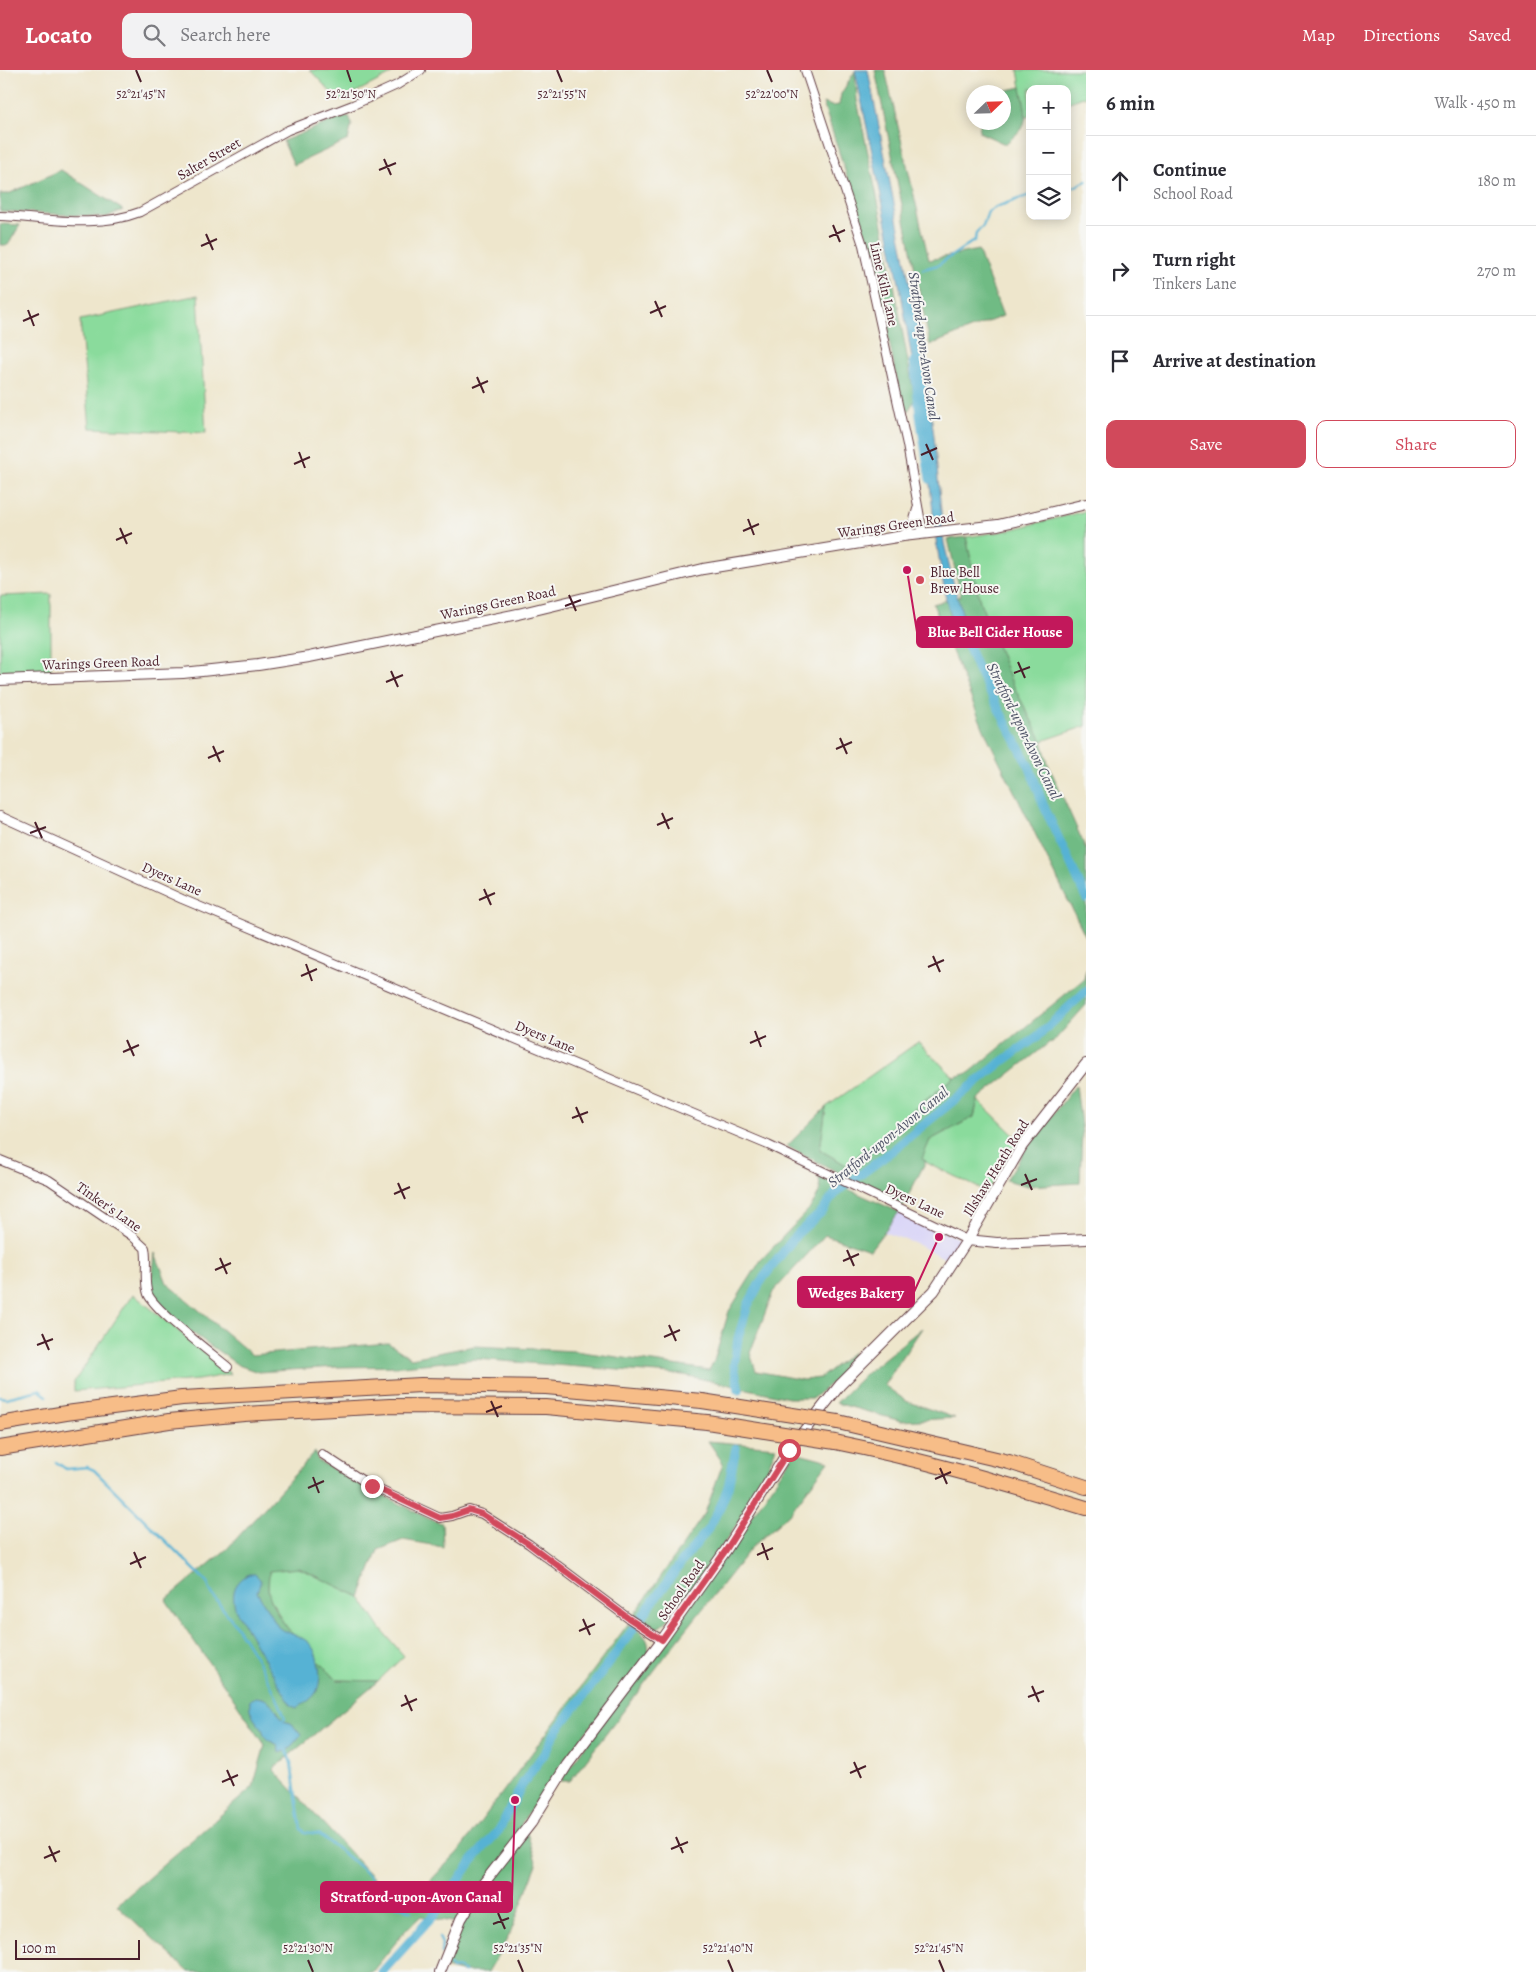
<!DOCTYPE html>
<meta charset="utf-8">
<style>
:root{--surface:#fff;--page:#f2f2f3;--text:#2b2b33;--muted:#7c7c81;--line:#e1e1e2;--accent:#d1495b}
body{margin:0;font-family:Alegreya,serif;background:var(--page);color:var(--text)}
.controls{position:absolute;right:15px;top:15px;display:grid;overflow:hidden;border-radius:10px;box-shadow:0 2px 12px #0003}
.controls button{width:45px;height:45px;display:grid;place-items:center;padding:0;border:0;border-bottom:1px solid var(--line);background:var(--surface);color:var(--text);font:25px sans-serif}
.compass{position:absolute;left:966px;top:15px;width:45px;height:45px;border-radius:50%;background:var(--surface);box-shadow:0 2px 12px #0003;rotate:67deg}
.scale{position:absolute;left:15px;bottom:12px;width:125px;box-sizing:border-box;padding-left:5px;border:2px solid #4a1f2b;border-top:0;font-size:14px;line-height:18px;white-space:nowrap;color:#4a1f2b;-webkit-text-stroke:4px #f6f6f2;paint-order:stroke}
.stop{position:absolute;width:15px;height:15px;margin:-11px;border:4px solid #d1495b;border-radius:50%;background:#fff}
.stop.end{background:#d1495b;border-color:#fff;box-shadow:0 1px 5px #0008}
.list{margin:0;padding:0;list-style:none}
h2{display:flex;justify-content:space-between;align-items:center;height:65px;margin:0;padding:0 20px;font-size:21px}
h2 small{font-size:16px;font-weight:400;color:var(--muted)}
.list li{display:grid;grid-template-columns:32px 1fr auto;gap:15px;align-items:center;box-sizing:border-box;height:90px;padding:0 20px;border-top:1px solid var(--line)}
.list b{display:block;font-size:19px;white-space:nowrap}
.list p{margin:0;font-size:16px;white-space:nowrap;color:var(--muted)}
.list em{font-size:16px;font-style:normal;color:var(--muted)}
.actions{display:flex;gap:10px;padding:15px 20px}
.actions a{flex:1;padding:11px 0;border:1px solid var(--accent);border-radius:10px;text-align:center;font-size:18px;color:var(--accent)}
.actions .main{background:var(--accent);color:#fff}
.icon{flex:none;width:28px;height:28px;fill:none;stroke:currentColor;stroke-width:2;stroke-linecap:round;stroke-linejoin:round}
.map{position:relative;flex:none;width:1086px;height:1902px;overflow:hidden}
header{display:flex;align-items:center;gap:30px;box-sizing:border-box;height:70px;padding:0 25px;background:var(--accent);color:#fff}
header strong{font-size:24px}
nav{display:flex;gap:28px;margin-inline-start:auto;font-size:18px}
.search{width:350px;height:45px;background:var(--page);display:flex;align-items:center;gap:12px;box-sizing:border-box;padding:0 18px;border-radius:10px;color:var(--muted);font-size:19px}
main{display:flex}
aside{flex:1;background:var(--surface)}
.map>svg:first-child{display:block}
</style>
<header>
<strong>Locato</strong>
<div class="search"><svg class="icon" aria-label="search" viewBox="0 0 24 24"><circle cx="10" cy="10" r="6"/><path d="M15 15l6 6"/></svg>Search here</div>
<nav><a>Map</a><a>Directions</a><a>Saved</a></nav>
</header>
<main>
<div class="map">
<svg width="1086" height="1902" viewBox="0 0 1086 1902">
<rect width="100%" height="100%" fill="#f6f6f2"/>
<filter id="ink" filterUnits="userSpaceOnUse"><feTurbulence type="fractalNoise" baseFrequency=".02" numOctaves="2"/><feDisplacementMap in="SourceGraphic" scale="10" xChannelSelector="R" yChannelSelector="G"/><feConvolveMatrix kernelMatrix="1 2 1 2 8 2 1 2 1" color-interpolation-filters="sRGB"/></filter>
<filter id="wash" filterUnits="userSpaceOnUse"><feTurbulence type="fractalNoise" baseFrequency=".0096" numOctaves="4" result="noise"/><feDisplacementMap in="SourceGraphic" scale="20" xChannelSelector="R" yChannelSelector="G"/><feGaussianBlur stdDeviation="1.12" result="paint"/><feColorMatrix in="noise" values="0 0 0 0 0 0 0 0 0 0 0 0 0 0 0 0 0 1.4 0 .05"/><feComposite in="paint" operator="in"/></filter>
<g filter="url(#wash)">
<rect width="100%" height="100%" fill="#eee6cc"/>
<polygon fill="#dad6f7" points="899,1142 962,1170 950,1191 914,1173 883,1162"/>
<g fill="#8adb9c" stroke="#6a7d64">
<polygon points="310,0 399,0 339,31"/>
<polygon points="1018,0 1086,0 1086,26 1067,33 1067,19 1030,19 1030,46 1026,47"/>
<polygon points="198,225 206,363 90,358 80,250"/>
<polygon points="1086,441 1086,656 1042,671 1011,611 980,532 966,467 1005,461"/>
<polygon points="51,524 51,605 0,605 0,526"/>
<polygon points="918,972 954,1007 846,1095 820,1080 826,1037"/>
<polygon points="978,1030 1018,1069 987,1122 921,1090 930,1070 974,1047"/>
<polygon points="133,1224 231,1304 198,1310 74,1321 74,1312"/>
<polygon points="299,1498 360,1527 380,1558 404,1586 378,1611 337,1610 298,1571 283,1552 268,1524 269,1500"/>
</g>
<g fill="#6fbb84" stroke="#5c6d58">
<polygon points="875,0 885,0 929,190 978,180 1003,246 930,275"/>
<polygon points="855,1 857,30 886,170 915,330 908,341 901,330 870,177 823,33 832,36 839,35 841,24"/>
<path d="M 1021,17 C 1027,48 1032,53 1005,74 L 979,62 L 980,53 L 1004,52 L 1004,22 L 999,22 Z"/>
<polygon points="349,46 352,54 348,70 294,95 283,71 337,49"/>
<polygon points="61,100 123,140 106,147 0,141 0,124 8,124"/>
<polygon points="0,154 20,155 8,175 0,175"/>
<polygon points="966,467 980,532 1011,611 1042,671 1048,694 1086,779 1086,867 984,660 933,534 961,526 948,469"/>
<polygon points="1086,899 1086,935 1052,973 1050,972 978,1029 974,1047 930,1070 922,1089 926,1091 903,1136 787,1076 826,1037 820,1080 846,1095 954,1007 969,1003 1084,909"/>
<polygon points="1076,1015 1082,1063 1080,1113 1028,1116 1006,1110 1026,1079"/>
<polygon points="819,1106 899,1142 870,1180 825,1165 773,1222 750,1283 756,1301 803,1310 820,1308 853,1282 845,1302 813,1328 789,1328 684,1305 476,1289 402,1296 337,1297 258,1302 238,1295 170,1247 151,1222 155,1183 167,1213 252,1285 388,1273 411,1288 474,1276 575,1281 709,1300 714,1291 729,1241 761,1190 811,1137 820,1121"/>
<polygon points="922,1258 884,1315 906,1331 955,1348 901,1351 836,1333 866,1303"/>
<path d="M 708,1371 L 776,1377 C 757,1431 724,1474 691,1520 C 681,1532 670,1553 655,1559 L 634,1545 L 705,1443 L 723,1393 Z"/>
<path d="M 315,1382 L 318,1391 L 429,1449 L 442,1453 L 443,1477 L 403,1470 L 378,1480 L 360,1527 L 299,1498 L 269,1501 C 269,1508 267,1518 269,1524 C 278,1557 315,1586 337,1610 L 378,1611 L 273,1699 L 399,1836 L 429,1812 L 458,1782 L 628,1554 C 641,1562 651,1567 648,1584 L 568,1685 L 521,1754 L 526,1760 L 537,1794 L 510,1864 L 488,1902 L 461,1902 L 445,1898 L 462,1854 L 421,1846 L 405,1861 L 372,1902 L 189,1902 L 117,1835 L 253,1717 L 265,1675 L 166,1530 L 227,1479 Z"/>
<polygon points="795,1382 829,1391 789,1444 751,1478 670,1580 570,1711 560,1711 763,1430"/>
</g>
<g fill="#56b2d4" stroke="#506880">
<polygon points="855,0 868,0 923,282 934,366 944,473 956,523 967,558 956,563 946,530 936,470 925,369 901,223"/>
<path d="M 249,1504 L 255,1504 L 260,1509 L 260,1514 L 257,1522 L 278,1557 C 287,1565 298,1563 309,1573 C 319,1582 324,1613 315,1624 C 311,1630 302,1635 296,1638 L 291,1635 L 236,1541 C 231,1524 233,1513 249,1504 Z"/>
<path d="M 255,1627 C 270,1627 276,1639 283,1651 L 291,1653 L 301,1665 L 287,1681 L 279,1683 L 278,1675 C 274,1672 270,1672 267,1669 C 263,1666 264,1662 262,1659 C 255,1650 248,1644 250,1630 Z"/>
</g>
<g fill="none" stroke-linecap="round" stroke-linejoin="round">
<g stroke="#56b2d4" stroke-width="2.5">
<polyline points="1067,118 1074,117 1086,111"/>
<polyline points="923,199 938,195 975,170 976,163 983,156 988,142 996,137 1030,125"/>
<polyline points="0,1327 6,1328 39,1320 47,1326"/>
<path d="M 56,1392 L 66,1399 L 87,1397 L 94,1400 L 207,1512 C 212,1530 227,1541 236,1556 C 254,1584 274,1616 285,1648 L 283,1650"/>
<polyline points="287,1681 291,1693 301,1759 305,1762 319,1764 360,1797 396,1835 411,1841"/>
<polyline points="439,1867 442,1874 441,1884"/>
<polyline points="449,1895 452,1899 458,1898 465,1902"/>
</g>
<g stroke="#56b2d4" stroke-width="9">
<polyline points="914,291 920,346 930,409"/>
<polyline points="957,549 978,600 1030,698 1043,734 1086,828"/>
<polyline points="739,1320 734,1296 738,1268 748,1235 761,1211 797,1164 823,1141 830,1130 838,1121 883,1088 995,997 1038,966 1086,921"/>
<polyline points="382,1902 439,1839 472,1791 499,1760 523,1713 546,1681 555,1663 600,1605 681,1493 709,1458 721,1435 728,1417 736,1378"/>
</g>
</g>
</g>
<g filter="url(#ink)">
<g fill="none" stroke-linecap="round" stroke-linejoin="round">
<g stroke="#633d43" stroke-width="10">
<g id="minor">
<polyline points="805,0 863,175 907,375 923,464"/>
<path d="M 0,146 C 46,148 96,159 140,142 L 288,60 L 353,35 L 397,15 L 421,0"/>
<polyline points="903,466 913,453 917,439"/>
<polyline points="0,746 182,829 768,1075 967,1170"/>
<path d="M 0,1090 L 49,1110 L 132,1166 L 145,1178 C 148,1192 143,1210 148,1224 C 155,1241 211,1283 228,1297"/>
<polyline points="322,1384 371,1416 440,1448 452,1446 469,1440 482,1444 529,1474 628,1548 662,1570"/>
</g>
</g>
<g stroke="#633d43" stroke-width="12">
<g id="tertiary">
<polyline points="0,610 183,603 258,595 309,587 518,544 703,499 903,466 998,455 1086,434"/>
<polyline points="967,1170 997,1173 1086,1169"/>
<polyline points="440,1902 461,1849 480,1818 531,1753 567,1695 662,1570 726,1480 789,1380 840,1315 934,1221 966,1172 1022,1076 1086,994"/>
</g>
</g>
<g stroke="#633d43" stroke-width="16">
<g id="motorway">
<polyline points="838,1352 1009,1392 1086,1417"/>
<polyline points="0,1354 66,1343 182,1328 421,1315 546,1317 702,1331"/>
<path d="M 835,1372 C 920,1389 1003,1413 1086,1438"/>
<polyline points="0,1378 169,1351 244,1344 390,1336 546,1337 707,1352"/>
</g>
</g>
<use href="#minor" stroke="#fff" stroke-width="8"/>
<use href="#tertiary" stroke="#fff" stroke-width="10"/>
<use href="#motorway" stroke="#f7bd88" stroke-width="14"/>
<g stroke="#633d43" stroke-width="16" stroke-linecap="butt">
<g id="motorway-bridge">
<polyline points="702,1331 838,1352"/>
<polyline points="707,1352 835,1372"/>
</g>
</g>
<use href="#motorway-bridge" stroke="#f7bd88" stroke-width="14"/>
</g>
</g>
<g fill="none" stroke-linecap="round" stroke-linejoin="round" filter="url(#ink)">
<polyline stroke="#d1495b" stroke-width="6" points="372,1416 440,1448 452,1446 469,1440 482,1444 529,1474 628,1548 662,1570 726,1480 789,1380"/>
</g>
<path fill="none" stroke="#4a1f2b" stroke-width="2" d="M 136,0 L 141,12M 347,0 L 351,12M 557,0 L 562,12M 767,0 L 772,12M 384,89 L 391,105M 379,100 L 396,93M 833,155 L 840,172M 206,164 L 213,180M 829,167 L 845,160M 201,176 L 217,169M 655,231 L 662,247M 28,240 L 34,256M 650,243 L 666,236M 23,251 L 39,244M 477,307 L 484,323M 472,318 L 488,311M 926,374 L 933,390M 299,382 L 305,398M 921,385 L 937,378M 294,394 L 310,387M 748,449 L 754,465M 120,458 L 127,474M 743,461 L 759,454M 116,470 L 132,463M 569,525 L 576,541M 565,536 L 581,530M 1018,592 L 1025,608M 391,601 L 398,617M 1014,603 L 1030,597M 386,612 L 403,605M 840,668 L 847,684M 213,676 L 220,692M 836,679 L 852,672M 208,688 L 224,681M 662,743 L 669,759M 35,752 L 42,768M 657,755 L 673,748M 30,763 L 46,757M 484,819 L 491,835M 479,830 L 495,823M 933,886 L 940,902M 306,894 L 312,911M 928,897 L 944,890M 301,906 L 317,899M 755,961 L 761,977M 127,970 L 134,986M 750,973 L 766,966M 123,982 L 139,975M 576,1037 L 583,1053M 572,1048 L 588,1042M 1025,1104 L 1032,1120M 398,1113 L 405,1129M 1021,1115 L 1037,1109M 394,1124 L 410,1117M 847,1180 L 854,1196M 220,1188 L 227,1204M 843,1191 L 859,1184M 215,1200 L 231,1193M 669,1255 L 676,1271M 42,1264 L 49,1280M 664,1267 L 680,1260M 37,1275 L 53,1269M 491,1331 L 498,1347M 486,1342 L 502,1336M 940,1398 L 947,1414M 313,1407 L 319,1423M 935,1409 L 951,1402M 308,1418 L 324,1411M 762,1473 L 768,1490M 134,1482 L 141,1498M 757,1485 L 773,1478M 130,1494 L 146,1487M 583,1549 L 590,1565M 579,1561 L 595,1554M 1032,1616 L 1039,1632M 405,1625 L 412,1641M 1028,1627 L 1044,1621M 401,1636 L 417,1629M 854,1692 L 861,1708M 227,1700 L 234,1716M 850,1703 L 866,1696M 222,1712 L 238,1705M 676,1767 L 683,1783M 49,1776 L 56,1792M 671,1779 L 688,1772M 44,1788 L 60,1781M 498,1843 L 505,1859M 493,1854 L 509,1848M 308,1890 L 313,1902M 518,1890 L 523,1902M 728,1890 L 733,1902M 939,1890 L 944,1902"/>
<circle fill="#d1495b" stroke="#f6f6f2" stroke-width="2" cx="920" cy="510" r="5"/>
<g text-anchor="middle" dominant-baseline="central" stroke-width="4" stroke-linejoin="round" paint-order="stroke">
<g font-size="14" fill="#4a1f2b" stroke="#f6f6f2">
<text transform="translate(209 89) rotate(-30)">Salter Street</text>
<text transform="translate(884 214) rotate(77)">Lime Kiln Lane</text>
<text transform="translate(896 455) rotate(-8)">Warings Green Road</text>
<text transform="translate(498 533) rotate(-12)">Warings Green Road</text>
<text transform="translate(101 593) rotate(-2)">Warings Green Road</text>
<text transform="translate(172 809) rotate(24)">Dyers Lane</text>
<text transform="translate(545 967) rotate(23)">Dyers Lane</text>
<text transform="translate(996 1098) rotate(-58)">Illshaw Heath Road</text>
<text transform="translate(915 1131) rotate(25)">Dyers Lane</text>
<text transform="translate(109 1137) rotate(35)">Tinker's Lane</text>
<text transform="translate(681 1520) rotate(-55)">School Road</text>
</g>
<g font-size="14" fill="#4a1f2b" stroke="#f6f6f2" text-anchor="start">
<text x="930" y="502">Blue Bell<tspan x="930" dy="16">Brew House</tspan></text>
</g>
<g font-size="15" font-style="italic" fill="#4e5266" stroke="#f6f6f2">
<text transform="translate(924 276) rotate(82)">Stratford-upon-Avon Canal</text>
<text transform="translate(1024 661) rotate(64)">Stratford-upon-Avon Canal</text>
<text transform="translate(888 1067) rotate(-39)">Stratford-upon-Avon Canal</text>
</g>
</g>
<g font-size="12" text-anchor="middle" fill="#4a1f2b" stroke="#f6f6f2" stroke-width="4" stroke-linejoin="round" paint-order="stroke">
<text x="141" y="28">52°21'45"N</text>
<text x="351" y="28">52°21'50"N</text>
<text x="562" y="28">52°21'55"N</text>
<text x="772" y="28">52°22'00"N</text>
<text x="308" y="1882">52°21'30"N</text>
<text x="518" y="1882">52°21'35"N</text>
<text x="728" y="1882">52°21'40"N</text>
<text x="939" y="1882">52°21'45"N</text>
</g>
<path fill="none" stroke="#c2185b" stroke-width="2" d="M907 500L917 562M939 1167L914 1222M515 1730L512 1827"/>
<g fill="#c2185b" stroke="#f6f6f2" stroke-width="2">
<circle cx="907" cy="500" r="5"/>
<circle cx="939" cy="1167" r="5"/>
<circle cx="515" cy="1730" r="5"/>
</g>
<g fill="#c2185b" stroke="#c2185b" stroke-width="2">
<rect x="917" y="547" width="155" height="30" rx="5"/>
<rect x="798" y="1207" width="116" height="30" rx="5"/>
<rect x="321" y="1812" width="191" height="30" rx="5"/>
</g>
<g font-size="15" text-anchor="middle" font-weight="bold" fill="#fff">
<text x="995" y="567">Blue Bell Cider House</text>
<text x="856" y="1228">Wedges Bakery</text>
<text x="416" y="1832">Stratford-upon-Avon Canal</text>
</g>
</svg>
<div class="controls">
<button>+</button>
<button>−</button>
<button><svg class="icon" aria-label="layers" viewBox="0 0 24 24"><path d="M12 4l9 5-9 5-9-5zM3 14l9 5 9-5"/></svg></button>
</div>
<svg class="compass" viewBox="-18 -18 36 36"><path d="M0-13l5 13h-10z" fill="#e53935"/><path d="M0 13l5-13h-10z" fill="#7c7c81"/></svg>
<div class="scale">100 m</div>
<div class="stop" style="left:789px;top:1380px"></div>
<div class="stop end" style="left:372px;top:1416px"></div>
</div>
<aside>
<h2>6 min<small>Walk · 450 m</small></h2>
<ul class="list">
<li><svg class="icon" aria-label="ahead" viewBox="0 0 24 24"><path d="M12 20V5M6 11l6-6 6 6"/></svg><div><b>Continue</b><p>School Road</p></div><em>180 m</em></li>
<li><svg class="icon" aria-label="right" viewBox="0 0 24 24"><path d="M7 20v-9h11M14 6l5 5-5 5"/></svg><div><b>Turn right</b><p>Tinkers Lane</p></div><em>270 m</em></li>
<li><svg class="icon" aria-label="arrive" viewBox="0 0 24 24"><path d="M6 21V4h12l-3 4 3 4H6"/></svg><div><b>Arrive at destination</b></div></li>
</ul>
<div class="actions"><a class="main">Save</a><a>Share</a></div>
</aside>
</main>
